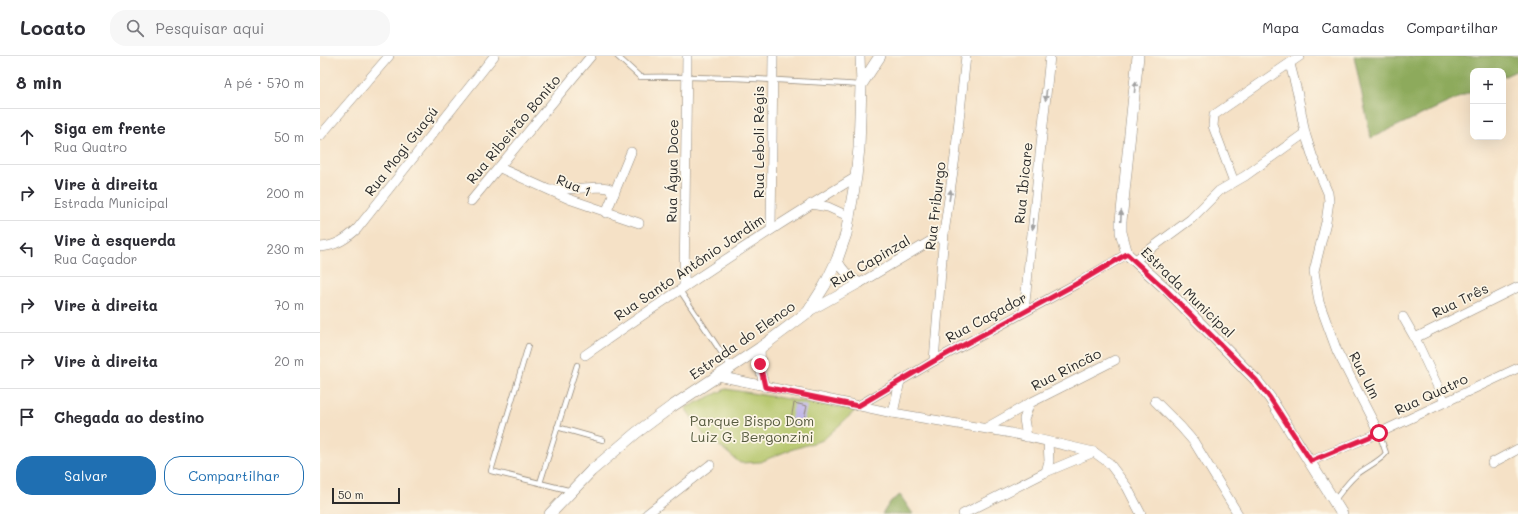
<!DOCTYPE html>
<html lang="pt">
<meta charset="utf-8">
<style>
:root{--surface:#fff;--page:#f7f7f7;--text:#2b2b33;--muted:#7c7c81;--line:#e1e1e2;--accent:#1f6fb2}
body{margin:0;font-family:Mali,sans-serif;background:var(--page);color:var(--text)}
.controls{position:absolute;right:12px;top:12px;display:grid;overflow:hidden;border-radius:8px;box-shadow:0 4px 16px #0002}
.controls button{width:36px;height:36px;display:grid;place-items:center;padding:0;border:0;border-bottom:1px solid var(--line);background:var(--surface);color:var(--text);font:20px sans-serif}
.scale{position:absolute;left:12px;bottom:10px;width:68px;box-sizing:border-box;padding-left:4px;border:2px solid #2b2b2b;border-top:0;font-size:11px;line-height:14px;white-space:nowrap;color:#2b2b2b;-webkit-text-stroke:3px #fcf5e5;paint-order:stroke}
.stop{position:absolute;width:12px;height:12px;margin:-9px;border:3px solid #e11d48;border-radius:50%;background:#fff}
.stop.end{background:#e11d48;border-color:#fff;box-shadow:0 1px 4px #0008}
.list{margin:0;padding:0;list-style:none}
h2{display:flex;justify-content:space-between;align-items:center;height:52px;margin:0;padding:0 16px;font-size:17px}
h2 small{font-size:13px;font-weight:400;color:var(--muted)}
.list li{display:grid;grid-template-columns:26px 1fr auto;gap:12px;align-items:center;box-sizing:border-box;height:56px;padding:0 16px;border-top:1px solid var(--line)}
.list b{display:block;font-size:15px;white-space:nowrap}
.list p{margin:0;font-size:13px;white-space:nowrap;color:var(--muted)}
.list em{font-size:13px;font-style:normal;color:var(--muted)}
.actions{display:flex;gap:8px;padding:12px 16px}
.actions a{flex:1;padding:9px 0;border:1px solid var(--accent);border-radius:16px;text-align:center;font-size:14px;color:var(--accent)}
.actions .main{background:var(--accent);color:#fff}
.icon{flex:none;width:22px;height:22px;fill:none;stroke:currentColor;stroke-width:2;stroke-linecap:round;stroke-linejoin:round}
.map{position:relative;flex:none;width:1198px;height:458px;overflow:hidden}
header{display:flex;align-items:center;gap:24px;box-sizing:border-box;height:56px;padding:0 20px;background:var(--surface);border-bottom:1px solid var(--line)}
header strong{font-size:19px}
nav{display:flex;gap:22px;margin-inline-start:auto;font-size:14px}
.search{width:280px;height:36px;background:var(--page);display:flex;align-items:center;gap:10px;box-sizing:border-box;padding:0 14px;border-radius:16px;color:var(--muted);font-size:15px}
main{display:flex}
aside{flex:1;background:var(--surface)}
.map>svg:first-child{display:block}
</style>
<header>
<strong>Locato</strong>
<div class="search"><svg class="icon" aria-label="search" viewBox="0 0 24 24"><circle cx="10" cy="10" r="6"/><path d="M15 15l6 6"/></svg>Pesquisar aqui</div>
<nav><a>Mapa</a><a>Camadas</a><a>Compartilhar</a></nav>
</header>
<main>
<aside>
<h2>8 min<small>A pé · 570 m</small></h2>
<ul class="list">
<li><svg class="icon" aria-label="ahead" viewBox="0 0 24 24"><path d="M12 20V5M6 11l6-6 6 6"/></svg><div><b>Siga em frente</b><p>Rua Quatro</p></div><em>50 m</em></li>
<li><svg class="icon" aria-label="right" viewBox="0 0 24 24"><path d="M7 20v-9h11M14 6l5 5-5 5"/></svg><div><b>Vire à direita</b><p>Estrada Municipal</p></div><em>200 m</em></li>
<li><svg class="icon" aria-label="left" viewBox="0 0 24 24"><path d="M17 20v-9H6M10 6l-5 5 5 5"/></svg><div><b>Vire à esquerda</b><p>Rua Caçador</p></div><em>230 m</em></li>
<li><svg class="icon" aria-label="right" viewBox="0 0 24 24"><path d="M7 20v-9h11M14 6l5 5-5 5"/></svg><div><b>Vire à direita</b></div><em>70 m</em></li>
<li><svg class="icon" aria-label="right" viewBox="0 0 24 24"><path d="M7 20v-9h11M14 6l5 5-5 5"/></svg><div><b>Vire à direita</b></div><em>20 m</em></li>
<li><svg class="icon" aria-label="arrive" viewBox="0 0 24 24"><path d="M6 21V4h12l-3 4 3 4H6"/></svg><div><b>Chegada ao destino</b></div></li>
</ul>
<div class="actions"><a class="main">Salvar</a><a>Compartilhar</a></div>
</aside>
<div class="map">
<svg width="1198" height="458" viewBox="0 0 1198 458">
<rect width="100%" height="100%" fill="#fcf5e5"/>
<filter id="ink" filterUnits="userSpaceOnUse"><feTurbulence type="fractalNoise" baseFrequency=".025" numOctaves="2"/><feDisplacementMap in="SourceGraphic" scale="8" xChannelSelector="R" yChannelSelector="G"/><feConvolveMatrix kernelMatrix="1 2 1 2 8 2 1 2 1" color-interpolation-filters="sRGB"/></filter>
<filter id="wash" filterUnits="userSpaceOnUse"><feTurbulence type="fractalNoise" baseFrequency=".012" numOctaves="4" result="noise"/><feDisplacementMap in="SourceGraphic" scale="16" xChannelSelector="R" yChannelSelector="G"/><feGaussianBlur stdDeviation="0.9" result="paint"/><feColorMatrix in="noise" values="0 0 0 0 0 0 0 0 0 0 0 0 0 0 0 0 0 1.4 0 .05"/><feComposite in="paint" operator="in"/></filter>
<g filter="url(#wash)">
<rect width="100%" height="100%" fill="#f5e1c6"/>
<polygon fill="#b2c468" stroke="#6e784a" points="406,333 536,354 503,384 467,395 440,406 420,407 396,387 388,385 365,352"/>
<g fill="#8daa5c" stroke="#5c6a44">
<polygon points="1034,0 1198,0 1198,14 1183,21 1183,15 1153,15 1153,35 1051,82"/>
<polygon points="580,439 593,458 562,458 571,445"/>
</g>
<g id="blocks">
<polygon fill="#b7adea" points="474,347 487,350 482,370 470,369"/>
</g>
</g>
<g filter="url(#ink)">
<use href="#blocks" fill-opacity="0" stroke="#908678" stroke-width="1"/>
<g fill="none" stroke-linecap="round" stroke-linejoin="round">
<g stroke="#908678" stroke-width="6">
<g id="service">
<path d="M 297,0 L 320,21 C 394,20 467,24 541,29"/>
<polyline points="359,233 411,311"/>
<polyline points="208,290 171,415 252,435"/>
<polyline points="237,371 283,384"/>
<polyline points="220,427 257,309"/>
<path d="M 1014,445 C 1021,436 1027,427 1035,420 C 1043,413 1062,404 1066,397 L 1059,377"/>
</g>
</g>
<g stroke="#908678" stroke-width="10">
<g id="minor">
<polyline points="540,0 541,29"/>
<polyline points="970,8 978,39 985,77 993,102 1008,137 1009,145 1006,166 994,215 999,246 1017,295 1059,377"/>
<polyline points="0,80 69,0"/>
<polyline points="180,112 249,143 319,167"/>
<polyline points="914,126 893,70 894,59 980,0"/>
<polyline points="230,134 280,131 288,132 294,138"/>
<polyline points="151,145 271,0"/>
<polyline points="491,148 508,151 530,161"/>
<polyline points="286,157 311,96"/>
<polyline points="451,173 453,0"/>
<path d="M 0,191 C 16,190 26,183 37,173 L 174,0"/>
<path d="M 517,204 C 523,215 529,221 540,227"/>
<polyline points="814,205 871,163 899,135 925,120 985,77"/>
<polyline points="364,230 367,0"/>
<polyline points="488,256 540,227 624,177"/>
<polyline points="704,256 730,0"/>
<polyline points="1083,261 1095,282 1125,346"/>
<polyline points="1095,282 1198,231"/>
<polyline points="440,292 441,317 445,331"/>
<path d="M 265,299 C 354,237 443,177 536,121"/>
<polyline points="614,305 624,177 635,101 646,0"/>
<polyline points="398,320 573,357 691,377 774,396 789,407 807,431 821,458"/>
<polyline points="835,345 861,371 874,386 918,458"/>
<polyline points="538,350 614,305 756,228 807,198"/>
<polyline points="573,357 580,325"/>
<polyline points="666,372 710,347 795,304"/>
<polyline points="707,381 704,363 710,347"/>
<polyline points="991,405 1059,377 1198,312"/>
<polyline points="1172,407 1198,393"/>
<polyline points="726,416 729,405 728,386"/>
<polyline points="327,458 390,409"/>
<polyline points="643,458 726,416 774,396"/>
</g>
</g>
<g stroke="#908678" stroke-width="12">
<g id="tertiary">
<polyline points="818,0 801,165 801,176 807,198 846,233 936,324 950,342 1022,458"/>
<polyline points="230,458 271,415 316,377 351,351 440,292 488,256 505,229 517,204 526,178 536,121 539,92 541,29 560,0"/>
</g>
</g>
<use href="#service" stroke="#fff" stroke-width="4.5"/>
<use href="#minor" stroke="#fff" stroke-width="9"/>
<use href="#tertiary" stroke="#fff" stroke-width="11"/>
</g>
<defs><path id="oneway-solid" d="M-6-.8H1V-3.2L6.5 0L1 3.2V.8H-6Z"/></defs>
<g fill="#a0a0a0">
<use href="#oneway-solid" transform="translate(815 31) rotate(-84)"/>
<use href="#oneway-solid" transform="translate(726 39) rotate(96)"/>
<use href="#oneway-solid" transform="translate(630 139) rotate(-82)"/>
<use href="#oneway-solid" transform="translate(801 160) rotate(-87)"/>
<use href="#oneway-solid" transform="translate(713 168) rotate(96)"/>
</g>
</g>
<g fill="none" stroke-linecap="round" stroke-linejoin="round" filter="url(#ink)">
<polyline stroke="#e11d48" stroke-width="5" points="440,308 445,331 538,350 614,305 756,228 807,198 846,234 936,324 950,342 991,405 1059,377"/>
</g>
<g text-anchor="middle" dominant-baseline="central" stroke-width="3.5" stroke-linejoin="round" paint-order="stroke">
<g font-size="14" fill="#2b2b2b" stroke="#fcf5e5">
<text transform="translate(193 73) rotate(-50)">Rua Ribeirão Bonito</text>
<text transform="translate(438 86) rotate(-90)">Rua Leboli Régis</text>
<text transform="translate(81 95) rotate(-52)">Rua Mogi Guaçú</text>
<text transform="translate(352 115) rotate(-89)">Rua Água Doce</text>
<text transform="translate(703 127) rotate(-84)">Rua Ibicare</text>
<text transform="translate(254 129) rotate(22)">Rua 1</text>
<text transform="translate(615 150) rotate(-83)">Rua Friburgo</text>
<text transform="translate(550 205) rotate(-30)">Rua Capinzal</text>
<text transform="translate(369 211) rotate(-34)">Rua Santo Antônio Jardim</text>
<text transform="translate(868 236) rotate(44)">Estrada Municipal</text>
<text transform="translate(1140 244) rotate(-26)">Rua Três</text>
<text transform="translate(666 261) rotate(-28)">Rua Caçador</text>
<text transform="translate(422 284) rotate(-35)">Estrada do Elenco</text>
<text transform="translate(746 313) rotate(-27)">Rua Rincão</text>
<text transform="translate(1045 319) rotate(63)">Rua Um</text>
<text transform="translate(1111 338) rotate(-25)">Rua Quatro</text>
</g>
<g font-size="14" fill="#54593d" stroke="#fcf5e5">
<text x="432" y="364">Parque Bispo Dom<tspan x="432" dy="16">Luiz G. Bergonzini</tspan></text>
</g>
</g>
</svg>
<div class="controls">
<button>+</button>
<button>−</button>
</div>
<div class="scale">50 m</div>
<div class="stop" style="left:1059px;top:377px"></div>
<div class="stop end" style="left:440px;top:308px"></div>
</div>
</main>
